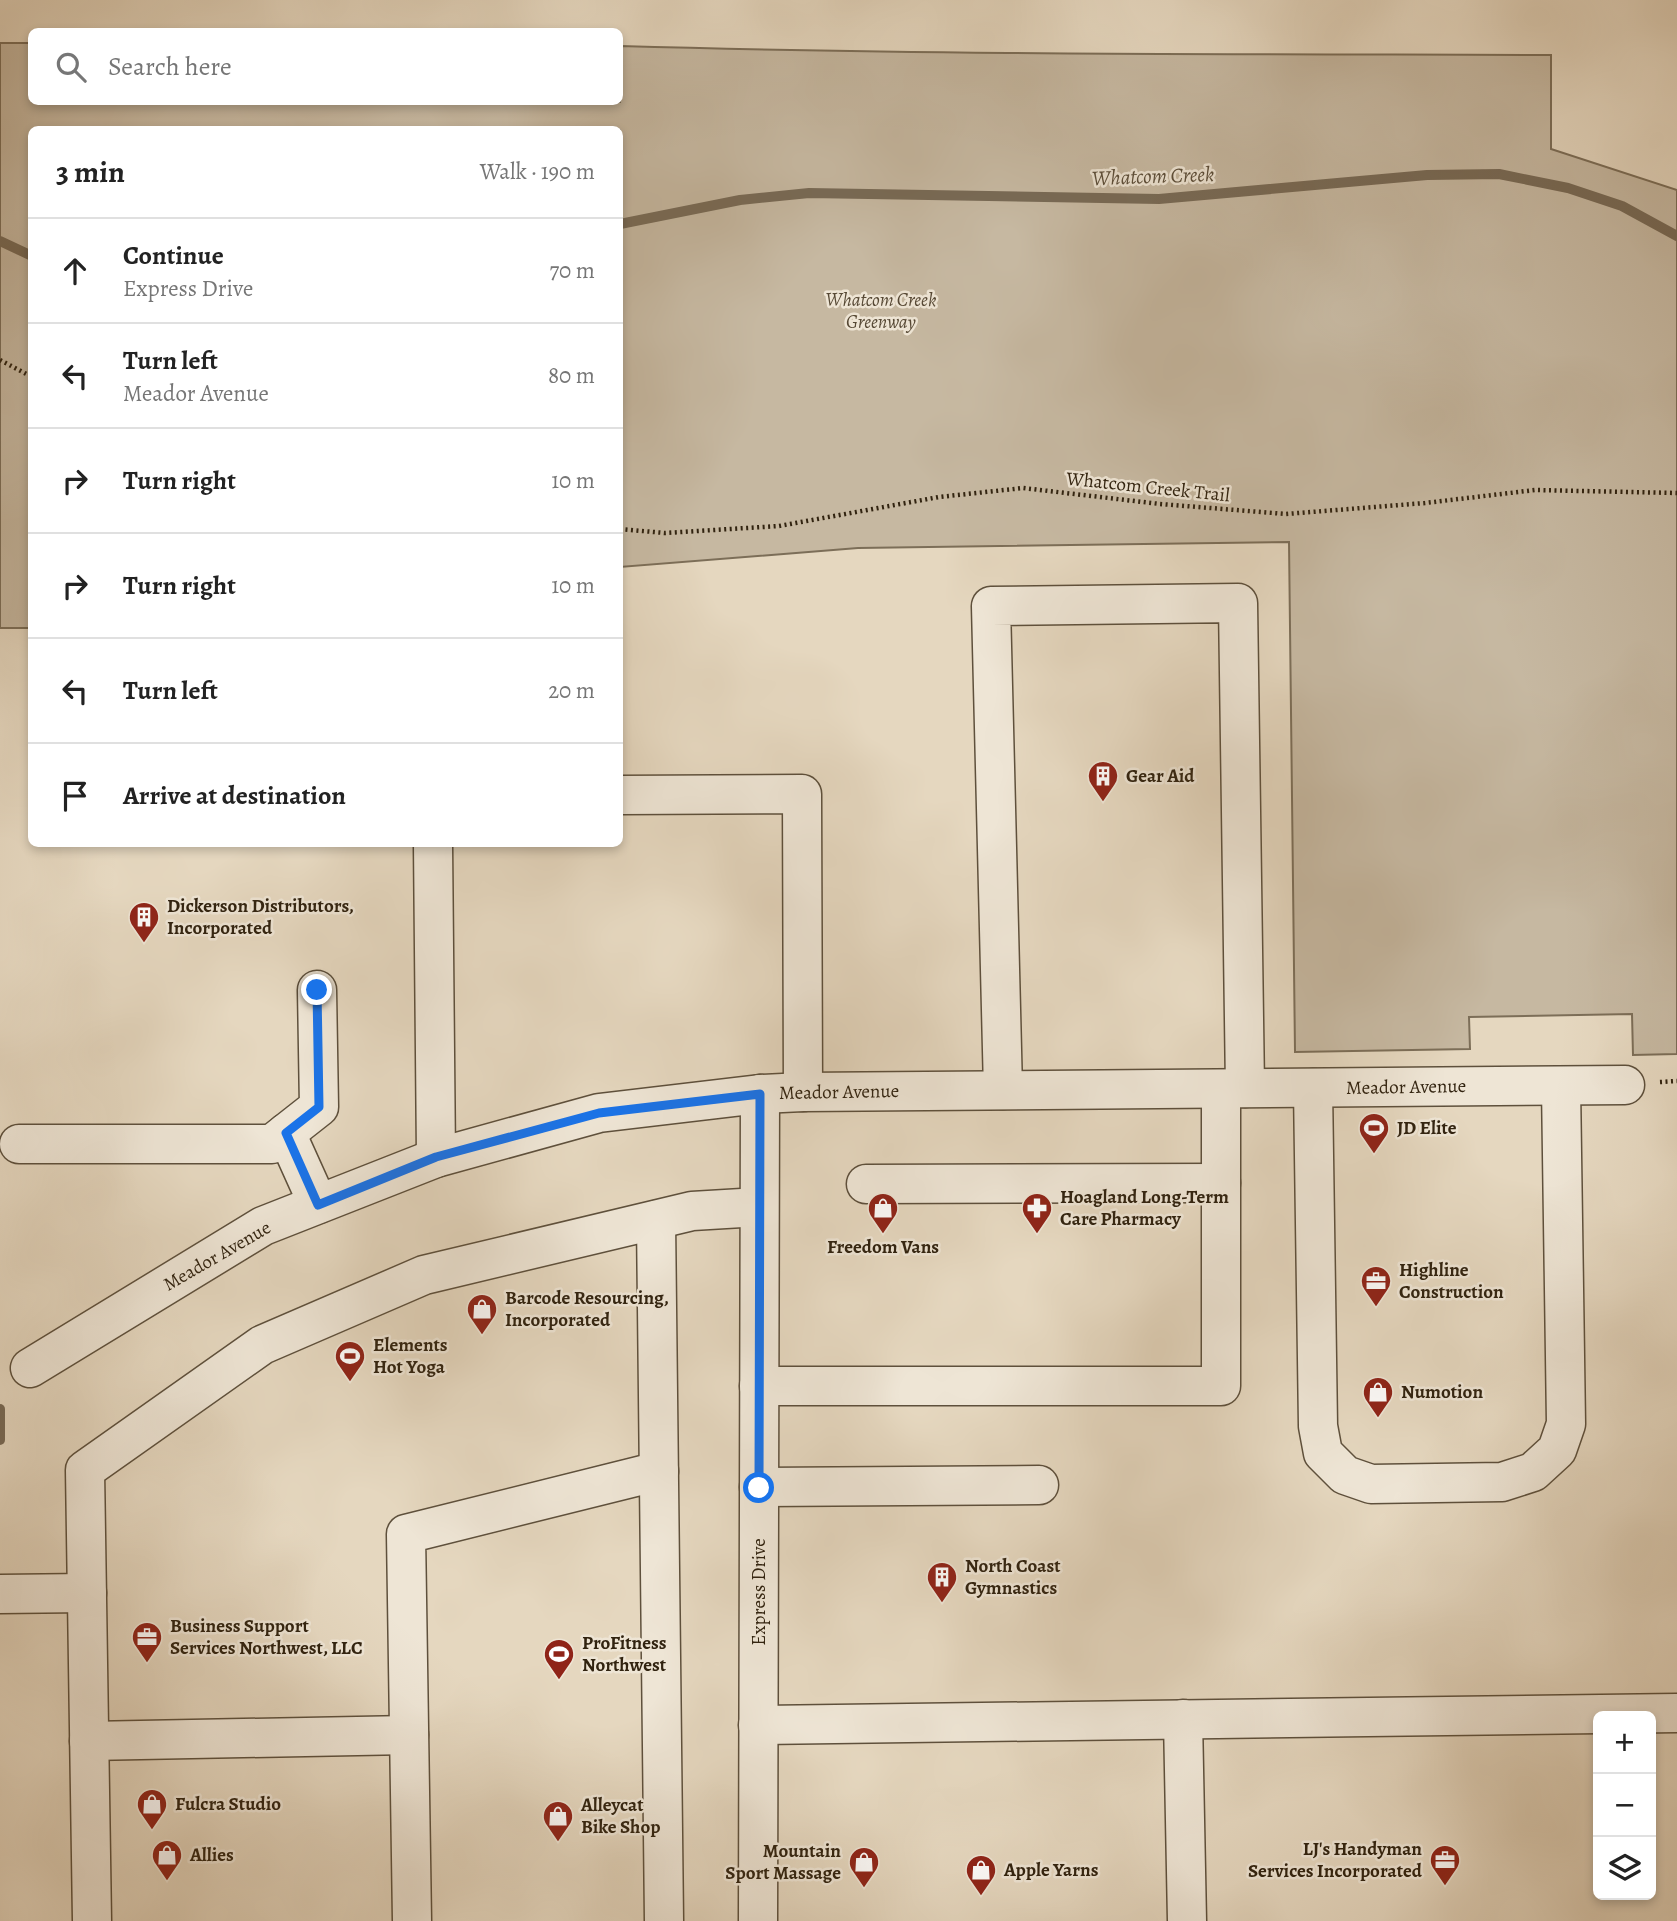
<!DOCTYPE html>
<meta charset="utf-8">
<style>
:root{--surface:#fff;--page:#f2f2f2;--text:#222;--muted:#767676;--line:#e0e0e0}
body{margin:0;font-family:Alegreya,serif;background:var(--page);color:var(--text)}
.controls{position:absolute;right:21px;bottom:21px;display:grid;overflow:hidden;border-radius:10px;box-shadow:0 4px 10px #0003}
.controls button{width:63px;height:63px;display:grid;place-items:center;padding:0;border:0;border-bottom:2px solid var(--line);background:var(--surface);color:var(--text);font:35px sans-serif}
.stop{position:absolute;width:21px;height:21px;margin:-16px;border:5px solid #1a73e8;border-radius:50%;background:#fff}
.stop.end{background:#1a73e8;border-color:#fff;box-shadow:0 2px 7px #0008}
.list{margin:0;padding:0;list-style:none}
h2{display:flex;justify-content:space-between;align-items:center;height:91px;margin:0;padding:0 28px;font-size:30px}
h2 small{font-size:23px;font-weight:400;color:var(--muted)}
.list li{display:grid;grid-template-columns:46px 1fr auto;gap:21px;align-items:center;box-sizing:border-box;height:105px;padding:0 28px;border-top:2px solid var(--line)}
.list b{display:block;font-size:26px;white-space:nowrap}
.list p{margin:0;font-size:23px;white-space:nowrap;color:var(--muted)}
.list em{font-size:23px;font-style:normal;color:var(--muted)}
.icon{flex:none;width:38px;height:38px;fill:none;stroke:currentColor;stroke-width:2;stroke-linecap:round;stroke-linejoin:round}
.map{position:relative;flex:none;width:1677px;height:1921px;overflow:hidden}
.search{position:absolute;background:var(--surface);box-shadow:0 4px 10px #0003;left:28px;top:28px;width:595px;height:77px;display:flex;align-items:center;gap:18px;box-sizing:border-box;padding:0 24px;border-radius:10px;color:var(--muted);font-size:26px}
.panel{position:absolute;background:var(--surface);box-shadow:0 4px 10px #0003;left:28px;top:126px;width:595px;height:721px;border-radius:10px}
.map>svg:first-child{display:block}
</style>
<div class="map">
<svg width="1677" height="1921" viewBox="0 0 1677 1921">
<rect width="100%" height="100%" fill="#e5d7bf"/>
<filter id="stains"><feTurbulence type="fractalNoise" baseFrequency=".00286" numOctaves="4"/><feColorMatrix values="0 0 0 0 .2 0 0 0 0 .09 0 0 0 0 .02 0 0 0 .5 -.17"/></filter>
<radialGradient id="worn" r=".72"><stop offset=".6" stop-color="#630" stop-opacity="0"/><stop offset="1" stop-color="#630" stop-opacity=".3"/></radialGradient>
<path fill="#c6b8a1" stroke="#7c6e58" stroke-width="2" d="M 0,43 L 31,43 L 32,102 L 620,102 L 620,46 C 930,55 1240,54 1551,55 L 1551,149 L 1677,190 L 1677,1054 L 1633,1055 L 1632,1014 L 1469,1017 L 1470,1049 L 1295,1052 L 1289,542 L 858,548 L 620,567 L 620,130 L 32,130 L 31,628 L 0,628 Z"/>
<g fill="none" stroke-linecap="round" stroke-linejoin="round">
<g stroke="#786a56" stroke-width="10">
<polyline points="620,224 740,200 809,193 1159,199 1427,175 1499,174 1568,188 1622,206 1677,236"/>
<polyline points="0,241 32,256"/>
<polyline points="0,1409 0,1440"/>
</g>
<g stroke="#5e503c" stroke-width="41">
<g id="minor">
<polyline points="620,795 802,794 803,1092"/>
<polyline points="433,844 436,1158"/>
<polyline points="1313,1088 1318,1426 1323,1453 1345,1475 1371,1484 1502,1482 1533,1472 1557,1450 1566,1424 1561,1086"/>
<polyline points="1003,1090 991,606 1238,603 1245,1088"/>
<polyline points="286,1133 318,1204"/>
<polyline points="19,1144 272,1144 319,1107 317,990"/>
<polyline points="866,1184 1221,1183"/>
<polyline points="656,1220 664,1921"/>
<polyline points="30,1368 263,1226 436,1158 599,1113 760,1094 803,1092 1625,1085"/>
<polyline points="759,1386 1221,1386 1221,1089"/>
<polyline points="759,1487 1039,1485"/>
<polyline points="0,1594 87,1593"/>
<polyline points="1183,1719 1187,1921"/>
<polyline points="758,1725 1677,1713"/>
<polyline points="89,1741 409,1735"/>
<polyline points="92,1921 85,1470 262,1345 424,1275 692,1211 759,1207"/>
<polyline points="412,1921 406,1534 659,1471"/>
<polyline points="758,1921 760,1094"/>
</g>
</g>
<g stroke="#312310" stroke-width="4.5" stroke-dasharray="2 3.5" stroke-linecap="butt">
<polyline points="0,360 32,377"/>
<polyline points="620,529 665,533 779,526 939,497 1023,488 1160,504 1286,514 1425,503 1535,490 1677,493"/>
<polyline points="1660,1082 1677,1081"/>
</g>
<use href="#minor" stroke="#eee5d5" stroke-width="38"/>
</g>
<g fill="none" stroke-linecap="round" stroke-linejoin="round">
<polyline stroke="#1a73e8" stroke-width="9" points="317,990 319,1107 286,1133 318,1205 436,1157 599,1113 760,1094 759,1488"/>
</g>
<defs>
<g id="building-pin" transform="scale(1.575)"><path d="M0 17L-7.5 6A9.5 9.5 0 1 1 7.5 6Z" fill="#8f2418" stroke="#eee5d5"/><path d="M-4-6H4V6H1V3H-1V6H-4ZM-2.5-4.3h1.7v1.8h-1.7ZM.8-4.3h1.7v1.8H.8ZM-2.5-1h1.7V.8h-1.7ZM.8-1h1.7V.8H.8Z" fill="#fff"/></g>
<g id="stadium-pin" transform="scale(1.575)"><path d="M0 17L-7.5 6A9.5 9.5 0 1 1 7.5 6Z" fill="#8f2418" stroke="#eee5d5"/><path d="M0-5a6.5 5 0 1 0 0 10a6.5 5 0 1 0 0-10ZM-3.5-1.8h7v3.6h-7Z" fill="#fff"/></g>
<g id="shop-pin" transform="scale(1.575)"><path d="M0 17L-7.5 6A9.5 9.5 0 1 1 7.5 6Z" fill="#8f2418" stroke="#eee5d5"/><path d="M-5-2.5h2.3a2.7 3.5 0 0 1 5.4 0H5L5.5 6h-11ZM-1.5-2.5h3a1.5 2.3 0 0 0-3 0Z" fill="#fff"/></g>
<g id="pharmacy-pin" transform="scale(1.575)"><path d="M0 17L-7.5 6A9.5 9.5 0 1 1 7.5 6Z" fill="#8f2418" stroke="#eee5d5"/><path d="M-2-6h4v4h4v4h-4v4h-4v-4h-4v-4h4Z" fill="#fff"/></g>
<g id="office-pin" transform="scale(1.575)"><path d="M0 17L-7.5 6A9.5 9.5 0 1 1 7.5 6Z" fill="#8f2418" stroke="#eee5d5"/><path d="M-6-3h4V-5.5h4V-3h4V5H-6ZM-1-4.5V-3h2v-1.5ZM-6 0V1H6V0Z" fill="#fff"/></g>
</defs>
<g fill-rule="evenodd">
<use href="#building-pin" x="1103" y="776"/>
<use href="#building-pin" x="144" y="917"/>
<use href="#stadium-pin" x="1374" y="1128"/>
<use href="#shop-pin" x="883" y="1208"/>
<use href="#pharmacy-pin" x="1037" y="1208"/>
<use href="#office-pin" x="1376" y="1281"/>
<use href="#shop-pin" x="482" y="1309"/>
<use href="#stadium-pin" x="350" y="1356"/>
<use href="#shop-pin" x="1378" y="1392"/>
<use href="#building-pin" x="942" y="1577"/>
<use href="#office-pin" x="147" y="1637"/>
<use href="#stadium-pin" x="559" y="1654"/>
<use href="#shop-pin" x="152" y="1804"/>
<use href="#shop-pin" x="558" y="1816"/>
<use href="#shop-pin" x="167" y="1855"/>
<use href="#office-pin" x="1445" y="1860"/>
<use href="#shop-pin" x="864" y="1862"/>
<use href="#shop-pin" x="981" y="1870"/>
</g>
<g text-anchor="middle" dominant-baseline="central" stroke-width="5" stroke-linejoin="round" paint-order="stroke">
<g font-size="19" font-style="italic" fill="#564834" stroke="#eee5d5">
<text x="881" y="300">Whatcom Creek<tspan x="881" dy="22">Greenway</tspan></text>
</g>
<g font-size="19" fill="#312310" stroke="#eee5d5">
<text transform="translate(1148 487) rotate(6)">Whatcom Creek Trail</text>
<text transform="translate(1406 1087) rotate(-1)">Meador Avenue</text>
<text transform="translate(839 1092) rotate(-1)">Meador Avenue</text>
<text transform="translate(217 1256) rotate(-30)">Meador Avenue</text>
<text transform="translate(759 1592) rotate(-90)">Express Drive</text>
</g>
<g font-size="19" font-weight="bold" fill="#312310" stroke="#eee5d5" text-anchor="start">
<text x="1126" y="776">Gear Aid</text>
<text x="167" y="906">Dickerson Distributors,<tspan x="167" dy="22">Incorporated</tspan></text>
<text x="1397" y="1128">JD Elite</text>
<text x="1060" y="1197">Hoagland Long-Term<tspan x="1060" dy="22">Care Pharmacy</tspan></text>
<text x="883" y="1247" text-anchor="middle">Freedom Vans</text>
<text x="1399" y="1270">Highline<tspan x="1399" dy="22">Construction</tspan></text>
<text x="505" y="1298">Barcode Resourcing,<tspan x="505" dy="22">Incorporated</tspan></text>
<text x="373" y="1345">Elements<tspan x="373" dy="22">Hot Yoga</tspan></text>
<text x="1401" y="1392">Numotion</text>
<text x="965" y="1566">North Coast<tspan x="965" dy="22">Gymnastics</tspan></text>
<text x="170" y="1626">Business Support<tspan x="170" dy="22">Services Northwest, LLC</tspan></text>
<text x="582" y="1643">ProFitness<tspan x="582" dy="22">Northwest</tspan></text>
<text x="175" y="1804">Fulcra Studio</text>
<text x="581" y="1805">Alleycat<tspan x="581" dy="22">Bike Shop</tspan></text>
<text x="1422" y="1849" text-anchor="end">LJ's Handyman<tspan x="1422" dy="22">Services Incorporated</tspan></text>
<text x="841" y="1851" text-anchor="end">Mountain<tspan x="841" dy="22">Sport Massage</tspan></text>
<text x="190" y="1855">Allies</text>
<text x="1004" y="1870">Apple Yarns</text>
</g>
<g font-size="21" font-style="italic" fill="#5b4d39" stroke="#eee5d5">
<text transform="translate(1153 176) rotate(-2)">Whatcom Creek</text>
</g>
</g>
<rect width="100%" height="100%" filter="url(#stains)"/>
<rect width="100%" height="100%" fill="url(#worn)"/>
</svg>
<div class="controls">
<button>+</button>
<button>−</button>
<button><svg class="icon" aria-label="layers" viewBox="0 0 24 24"><path d="M12 4l9 5-9 5-9-5zM3 14l9 5 9-5"/></svg></button>
</div>
<div class="stop" style="left:759px;top:1488px"></div>
<div class="stop end" style="left:317px;top:990px"></div>
<div class="search"><svg class="icon" aria-label="search" viewBox="0 0 24 24"><circle cx="10" cy="10" r="6"/><path d="M15 15l6 6"/></svg>Search here</div>
<section class="panel">
<h2>3 min<small>Walk · 190 m</small></h2>
<ul class="list">
<li><svg class="icon" aria-label="ahead" viewBox="0 0 24 24"><path d="M12 20V5M6 11l6-6 6 6"/></svg><div><b>Continue</b><p>Express Drive</p></div><em>70 m</em></li>
<li><svg class="icon" aria-label="left" viewBox="0 0 24 24"><path d="M17 20v-9H6M10 6l-5 5 5 5"/></svg><div><b>Turn left</b><p>Meador Avenue</p></div><em>80 m</em></li>
<li><svg class="icon" aria-label="right" viewBox="0 0 24 24"><path d="M7 20v-9h11M14 6l5 5-5 5"/></svg><div><b>Turn right</b></div><em>10 m</em></li>
<li><svg class="icon" aria-label="right" viewBox="0 0 24 24"><path d="M7 20v-9h11M14 6l5 5-5 5"/></svg><div><b>Turn right</b></div><em>10 m</em></li>
<li><svg class="icon" aria-label="left" viewBox="0 0 24 24"><path d="M17 20v-9H6M10 6l-5 5 5 5"/></svg><div><b>Turn left</b></div><em>20 m</em></li>
<li><svg class="icon" aria-label="arrive" viewBox="0 0 24 24"><path d="M6 21V4h12l-3 4 3 4H6"/></svg><div><b>Arrive at destination</b></div></li>
</ul>
</section>
</div>
